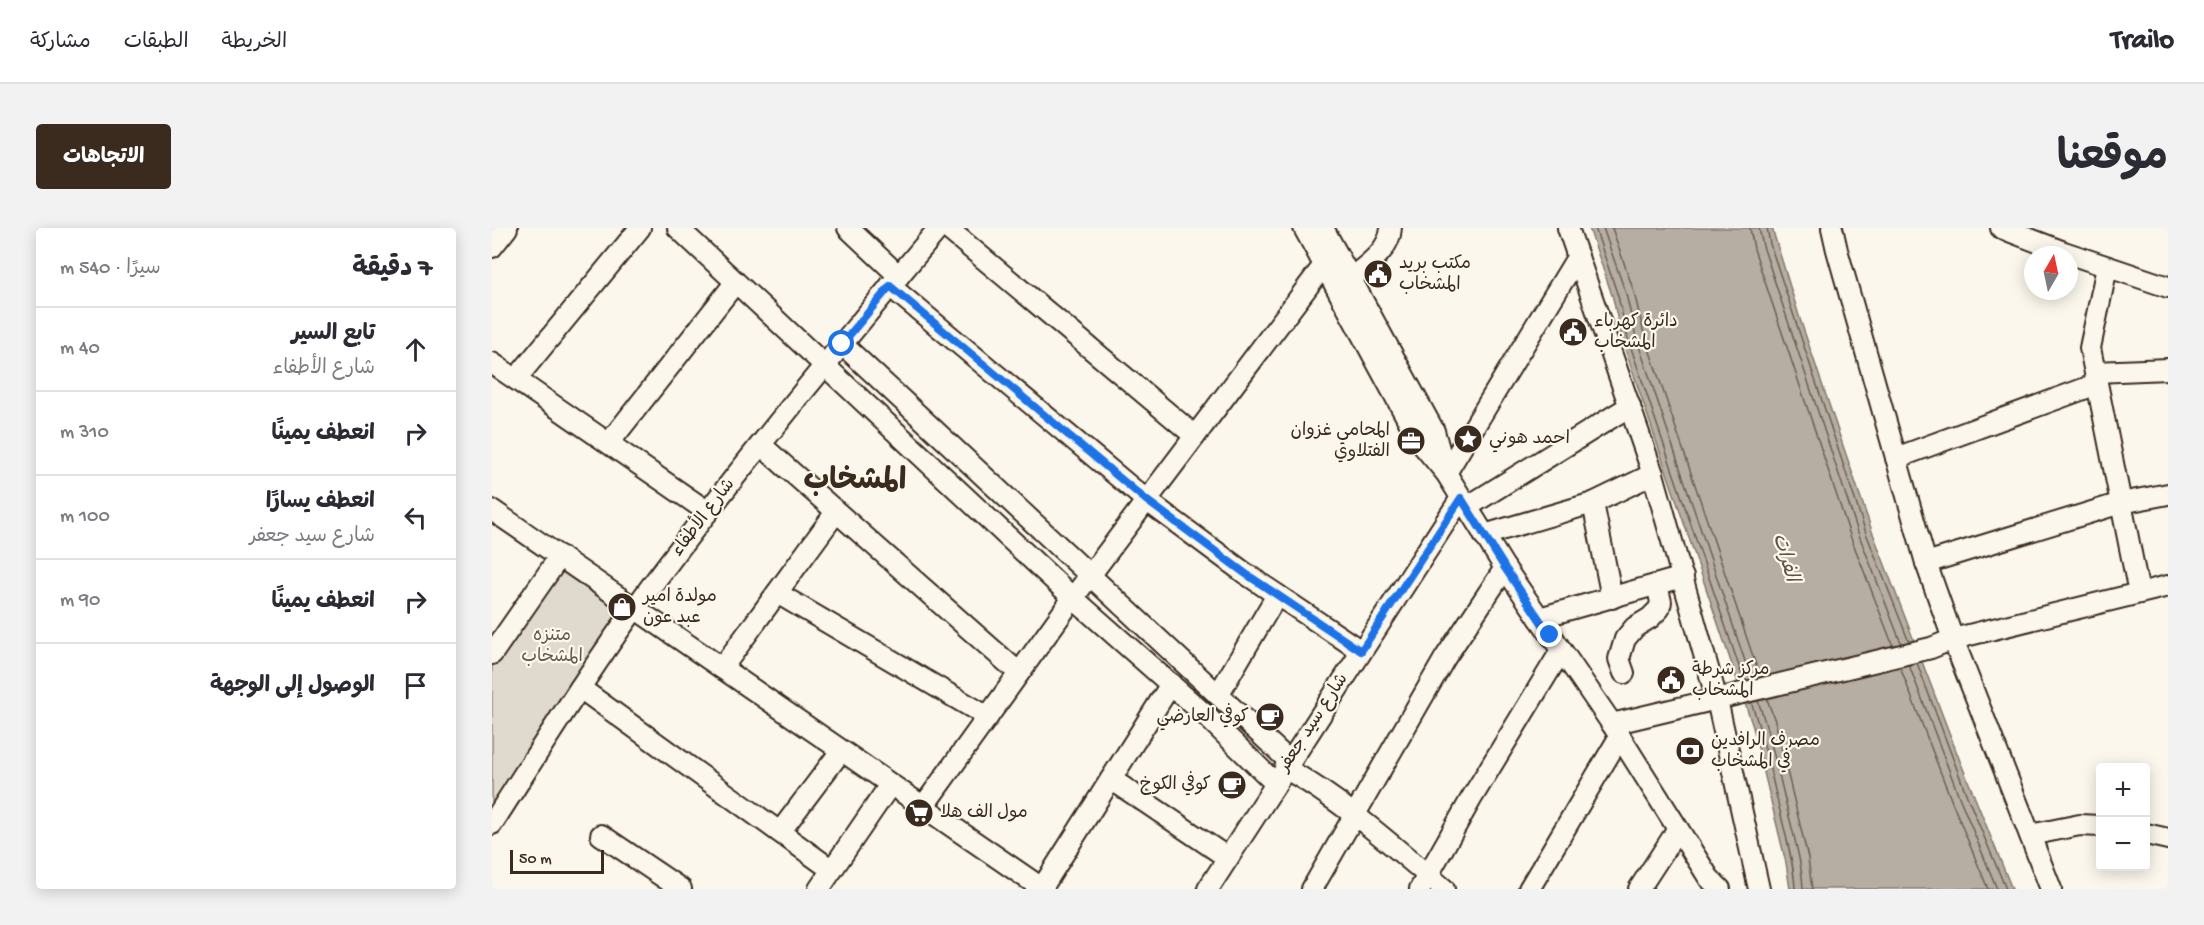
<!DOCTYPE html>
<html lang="ar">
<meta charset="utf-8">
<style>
:root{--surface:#fff;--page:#f2f2f3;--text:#2b2b33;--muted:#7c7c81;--line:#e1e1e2;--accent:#3b2a1e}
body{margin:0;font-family:"Gochi Hand","Playpen Sans Arabic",sans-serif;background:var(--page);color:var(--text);direction:rtl}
.controls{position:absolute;right:18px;bottom:18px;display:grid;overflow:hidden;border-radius:6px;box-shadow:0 3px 15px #0003}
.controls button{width:54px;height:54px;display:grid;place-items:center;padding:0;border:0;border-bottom:2px solid var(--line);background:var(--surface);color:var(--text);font:30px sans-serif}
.compass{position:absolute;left:1532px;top:18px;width:54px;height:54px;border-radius:50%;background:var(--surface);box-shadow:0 3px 15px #0003;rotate:9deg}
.scale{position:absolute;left:18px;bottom:15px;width:94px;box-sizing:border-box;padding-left:6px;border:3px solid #3b2a1e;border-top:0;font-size:16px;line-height:21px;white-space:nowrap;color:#3b2a1e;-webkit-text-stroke:4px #fbf7ec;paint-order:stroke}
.stop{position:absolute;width:18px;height:18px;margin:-14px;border:4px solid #1a73e8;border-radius:50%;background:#fff}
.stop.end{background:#1a73e8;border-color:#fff;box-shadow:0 2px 6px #0008}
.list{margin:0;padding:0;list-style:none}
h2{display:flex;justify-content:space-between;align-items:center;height:78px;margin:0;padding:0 24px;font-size:26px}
h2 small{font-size:20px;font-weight:400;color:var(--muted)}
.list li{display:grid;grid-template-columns:39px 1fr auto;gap:18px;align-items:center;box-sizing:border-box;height:84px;padding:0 24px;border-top:2px solid var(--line)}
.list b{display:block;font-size:22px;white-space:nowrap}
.list p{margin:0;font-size:20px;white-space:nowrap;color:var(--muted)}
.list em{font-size:20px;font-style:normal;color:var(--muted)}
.icon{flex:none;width:33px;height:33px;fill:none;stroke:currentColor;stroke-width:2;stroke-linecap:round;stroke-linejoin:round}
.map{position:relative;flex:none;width:1676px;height:661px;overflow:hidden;direction:ltr;border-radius:6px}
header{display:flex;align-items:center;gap:36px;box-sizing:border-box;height:84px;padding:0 30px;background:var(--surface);border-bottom:2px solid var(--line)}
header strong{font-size:28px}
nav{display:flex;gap:33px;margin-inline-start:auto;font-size:21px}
.intro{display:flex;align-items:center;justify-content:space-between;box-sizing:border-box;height:144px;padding:0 36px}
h1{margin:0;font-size:42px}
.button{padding:15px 27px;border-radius:6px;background:var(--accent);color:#fff;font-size:21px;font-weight:700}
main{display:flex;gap:36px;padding:0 36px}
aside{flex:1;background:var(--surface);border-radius:6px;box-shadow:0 3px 15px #0003}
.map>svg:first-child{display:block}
</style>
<header>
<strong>Trailo</strong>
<nav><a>الخريطة</a><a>الطبقات</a><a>مشاركة</a></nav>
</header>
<div class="intro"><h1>موقعنا</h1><a class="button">الاتجاهات</a></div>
<main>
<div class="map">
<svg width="1676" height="661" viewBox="0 0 1676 661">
<rect width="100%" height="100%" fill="#fbf7ec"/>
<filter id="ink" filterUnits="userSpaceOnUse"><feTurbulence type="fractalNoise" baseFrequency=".0167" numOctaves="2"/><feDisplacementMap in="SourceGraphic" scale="12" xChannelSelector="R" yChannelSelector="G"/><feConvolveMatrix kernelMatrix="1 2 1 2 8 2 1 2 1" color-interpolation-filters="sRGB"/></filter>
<g filter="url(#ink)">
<polygon fill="#dfd9ce" stroke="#8d8276" stroke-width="1.5" points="69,332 138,380 0,578 0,429"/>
<polygon fill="#b6aea2" stroke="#85796d" stroke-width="1.5" points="1097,0 1280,0 1308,91 1380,303 1468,533 1520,661 1298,661 1294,635 1261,499 1130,112 1121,70"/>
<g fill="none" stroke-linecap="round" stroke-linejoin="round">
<g stroke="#6c5f53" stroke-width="1.5">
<polyline points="1103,0 1126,68 1136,111 1252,453"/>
<polyline points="1111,0 1134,66 1144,109 1259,451"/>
<polyline points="1120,0 1142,64 1152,106 1268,449"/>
<polyline points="1258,0 1262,21 1359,310 1401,418"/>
<polyline points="1267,0 1271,18 1367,307 1409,415"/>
<polyline points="1275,0 1278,16 1374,305 1417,414"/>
<polyline points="1425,435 1475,568 1514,661"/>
<polyline points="1417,437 1468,571 1505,661"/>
<polyline points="1408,439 1460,574 1496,661"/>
<polyline points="1275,471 1283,493 1316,630 1320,661"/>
<path d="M 1266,473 C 1279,509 1287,547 1296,584 C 1302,609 1310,635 1311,661"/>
<path d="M 1259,474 C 1272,510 1279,547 1288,583 C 1294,609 1302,635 1303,661"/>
</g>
<g stroke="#3b2a1e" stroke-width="24">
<g id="minor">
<polyline points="186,0 581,370 710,484 783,555"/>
<polyline points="356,0 407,48"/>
<polyline points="455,0 703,208"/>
<polyline points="812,0 928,214 954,245 1013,340 1120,496 1217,650 1228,661"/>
<polyline points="831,0 942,203 952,239"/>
<polyline points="1076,0 1161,246 1225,472 1267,661"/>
<polyline points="1340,0 1345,22 1434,335 1461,411 1559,661"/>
<polyline points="1509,0 1572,24 1676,59"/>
<polyline points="0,19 15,0"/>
<polyline points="1615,39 1598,120 1647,365"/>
<path d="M 859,50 C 874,38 898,22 899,0"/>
<polyline points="398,58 654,272 754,346 869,423"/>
<polyline points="350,116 797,533"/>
<polyline points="0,135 216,284"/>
<polyline points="1603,144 1676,141"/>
<polyline points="24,151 148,0"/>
<polyline points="117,215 243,55"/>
<polyline points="269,217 527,445"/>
<polyline points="1404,230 1605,156"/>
<polyline points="954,245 1086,28"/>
<polyline points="1101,275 1120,370"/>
<polyline points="975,279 1138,178"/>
<polyline points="0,282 551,661"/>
<polyline points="992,307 1101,275 1161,246"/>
<polyline points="1434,335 1629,275 1676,266"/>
<polyline points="285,365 496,489"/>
<polyline points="1047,390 1191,349"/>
<polyline points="0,426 68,328"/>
<polyline points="230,440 344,284"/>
<polyline points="1132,445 1127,431 1133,411 1143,399 1158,390 1167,381 1169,374 1165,357"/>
<polyline points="88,460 340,642"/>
<polyline points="726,467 785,367"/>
<polyline points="1120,496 1439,420 1461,411 1676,358"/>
<path d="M 793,540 C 851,573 901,618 952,661"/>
<polyline points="619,551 736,630"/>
<polyline points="431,579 581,370 832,37 844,24"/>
<path d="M 0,596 C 45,526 89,455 138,387 C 235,254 341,126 447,0"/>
<polyline points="288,604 349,523"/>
<polyline points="1654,606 1676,611"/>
<polyline points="109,607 189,661"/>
<polyline points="1538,607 1588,597 1608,598"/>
<polyline points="550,660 679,456"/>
<polyline points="327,661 398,557"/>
<polyline points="716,661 969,270"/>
<polyline points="820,661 953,430 1013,340"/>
<polyline points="928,661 979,571 1069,423"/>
<polyline points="1037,661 1128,508"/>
<polyline points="1147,661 1186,601"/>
</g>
</g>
<use href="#minor" stroke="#fbf7ec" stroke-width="20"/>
</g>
</g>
<g fill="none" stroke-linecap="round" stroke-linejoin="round" filter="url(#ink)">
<polyline stroke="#1a73e8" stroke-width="8" points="350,116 398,58 654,272 754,346 869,423 969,270 1013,340 1058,407"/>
</g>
<defs>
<g id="civic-disc" transform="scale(1.5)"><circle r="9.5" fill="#3b2a1e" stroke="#fbf7ec"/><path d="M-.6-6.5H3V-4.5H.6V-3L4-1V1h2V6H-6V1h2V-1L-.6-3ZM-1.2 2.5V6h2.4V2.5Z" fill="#fff"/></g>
<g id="sight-disc" transform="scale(1.5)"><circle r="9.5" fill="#3b2a1e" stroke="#fbf7ec"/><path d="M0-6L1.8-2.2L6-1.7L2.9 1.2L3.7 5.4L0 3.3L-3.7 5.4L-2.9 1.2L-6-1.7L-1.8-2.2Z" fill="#fff"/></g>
<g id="office-disc" transform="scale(1.5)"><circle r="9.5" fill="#3b2a1e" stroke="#fbf7ec"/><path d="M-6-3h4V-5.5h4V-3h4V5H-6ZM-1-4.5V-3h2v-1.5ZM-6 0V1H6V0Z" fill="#fff"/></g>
<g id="shop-disc" transform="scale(1.5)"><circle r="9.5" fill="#3b2a1e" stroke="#fbf7ec"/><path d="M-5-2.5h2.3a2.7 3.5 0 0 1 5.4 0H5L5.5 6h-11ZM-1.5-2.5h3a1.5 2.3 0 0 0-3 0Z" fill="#fff"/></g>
<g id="cafe-disc" transform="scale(1.5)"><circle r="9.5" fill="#3b2a1e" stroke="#fbf7ec"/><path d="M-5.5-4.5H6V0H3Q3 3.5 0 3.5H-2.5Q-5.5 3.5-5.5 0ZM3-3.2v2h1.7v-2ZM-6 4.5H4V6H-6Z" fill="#fff"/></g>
<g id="bank-disc" transform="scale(1.5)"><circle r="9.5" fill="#3b2a1e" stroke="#fbf7ec"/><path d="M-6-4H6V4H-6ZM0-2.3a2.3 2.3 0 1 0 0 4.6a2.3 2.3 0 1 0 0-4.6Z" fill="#fff"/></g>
<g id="supermarket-disc" transform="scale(1.5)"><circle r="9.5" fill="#3b2a1e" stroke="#fbf7ec"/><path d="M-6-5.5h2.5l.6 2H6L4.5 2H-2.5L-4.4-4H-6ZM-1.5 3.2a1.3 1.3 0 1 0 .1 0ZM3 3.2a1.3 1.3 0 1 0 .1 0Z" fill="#fff"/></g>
</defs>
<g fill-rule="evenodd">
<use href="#civic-disc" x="886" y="46"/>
<use href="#civic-disc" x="1081" y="104"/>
<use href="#sight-disc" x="976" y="211"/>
<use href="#office-disc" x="919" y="213"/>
<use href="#shop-disc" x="130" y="379"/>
<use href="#civic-disc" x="1179" y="452"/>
<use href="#cafe-disc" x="778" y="489"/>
<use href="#bank-disc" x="1198" y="523"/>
<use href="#cafe-disc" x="740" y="557"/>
<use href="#supermarket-disc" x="427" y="585"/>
</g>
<g text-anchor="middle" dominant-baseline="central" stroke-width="4.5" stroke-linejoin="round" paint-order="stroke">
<g font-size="18" fill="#3b2a1e" stroke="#fbf7ec" text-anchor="start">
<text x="907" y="36">مكتب بريد<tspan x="907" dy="21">المشخاب</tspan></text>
<text x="1102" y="94">دائرة كهرباء<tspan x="1102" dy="21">المشخاب</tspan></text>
<text x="898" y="203" text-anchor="end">المحامي غزوان<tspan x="898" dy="21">الفتلاوي</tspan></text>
<text x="997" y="211">احمد هوني</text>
<text x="151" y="369">مولدة امير<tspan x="151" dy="21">عبد عون</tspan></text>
<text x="1200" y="442">مركز شرطة<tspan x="1200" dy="21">المشخاب</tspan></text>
<text x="757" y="489" text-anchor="end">كوفي العارضي</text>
<text x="1219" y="513">مصرف الرافدين<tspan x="1219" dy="21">في المشخاب</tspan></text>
<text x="719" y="557" text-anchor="end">كوفي الكوخ</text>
<text x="448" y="585">مول الف هلا</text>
</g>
<g font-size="18" fill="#3b2a1e" stroke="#fbf7ec">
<text transform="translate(212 290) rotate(-53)">شارع الأطفاء</text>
<text transform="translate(822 495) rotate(-57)">شارع سيد جعفر</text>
</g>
<g font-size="18" fill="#64564a" stroke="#fbf7ec">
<text x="60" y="408">متنزه<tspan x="60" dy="21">المشخاب</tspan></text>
</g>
<g font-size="20" font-style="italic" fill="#605246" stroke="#fbf7ec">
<text transform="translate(1292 330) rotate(74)">الفرات</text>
</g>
<g font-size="30" font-weight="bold" fill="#3b2a1e" stroke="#fbf7ec">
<text x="363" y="254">المشخاب</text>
</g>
</g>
</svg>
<div class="controls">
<button>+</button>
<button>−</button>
</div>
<svg class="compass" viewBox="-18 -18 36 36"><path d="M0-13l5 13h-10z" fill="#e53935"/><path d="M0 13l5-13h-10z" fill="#7c7c81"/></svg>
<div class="scale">50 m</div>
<div class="stop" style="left:350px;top:116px"></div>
<div class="stop end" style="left:1058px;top:407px"></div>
</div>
<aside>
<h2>7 دقيقة<small>سيرًا · 540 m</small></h2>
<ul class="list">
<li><svg class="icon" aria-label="ahead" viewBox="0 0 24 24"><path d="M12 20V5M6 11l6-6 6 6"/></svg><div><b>تابع السير</b><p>شارع الأطفاء</p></div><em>40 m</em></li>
<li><svg class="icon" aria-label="right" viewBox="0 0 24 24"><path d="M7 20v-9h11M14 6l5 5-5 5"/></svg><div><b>انعطف يمينًا</b></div><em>310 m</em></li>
<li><svg class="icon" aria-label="left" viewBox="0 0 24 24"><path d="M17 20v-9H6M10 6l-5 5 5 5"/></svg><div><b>انعطف يسارًا</b><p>شارع سيد جعفر</p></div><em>100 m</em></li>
<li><svg class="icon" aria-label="right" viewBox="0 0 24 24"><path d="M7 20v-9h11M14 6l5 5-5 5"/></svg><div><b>انعطف يمينًا</b></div><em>90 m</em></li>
<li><svg class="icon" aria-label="arrive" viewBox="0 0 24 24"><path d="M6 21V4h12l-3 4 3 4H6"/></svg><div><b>الوصول إلى الوجهة</b></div></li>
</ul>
</aside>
</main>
